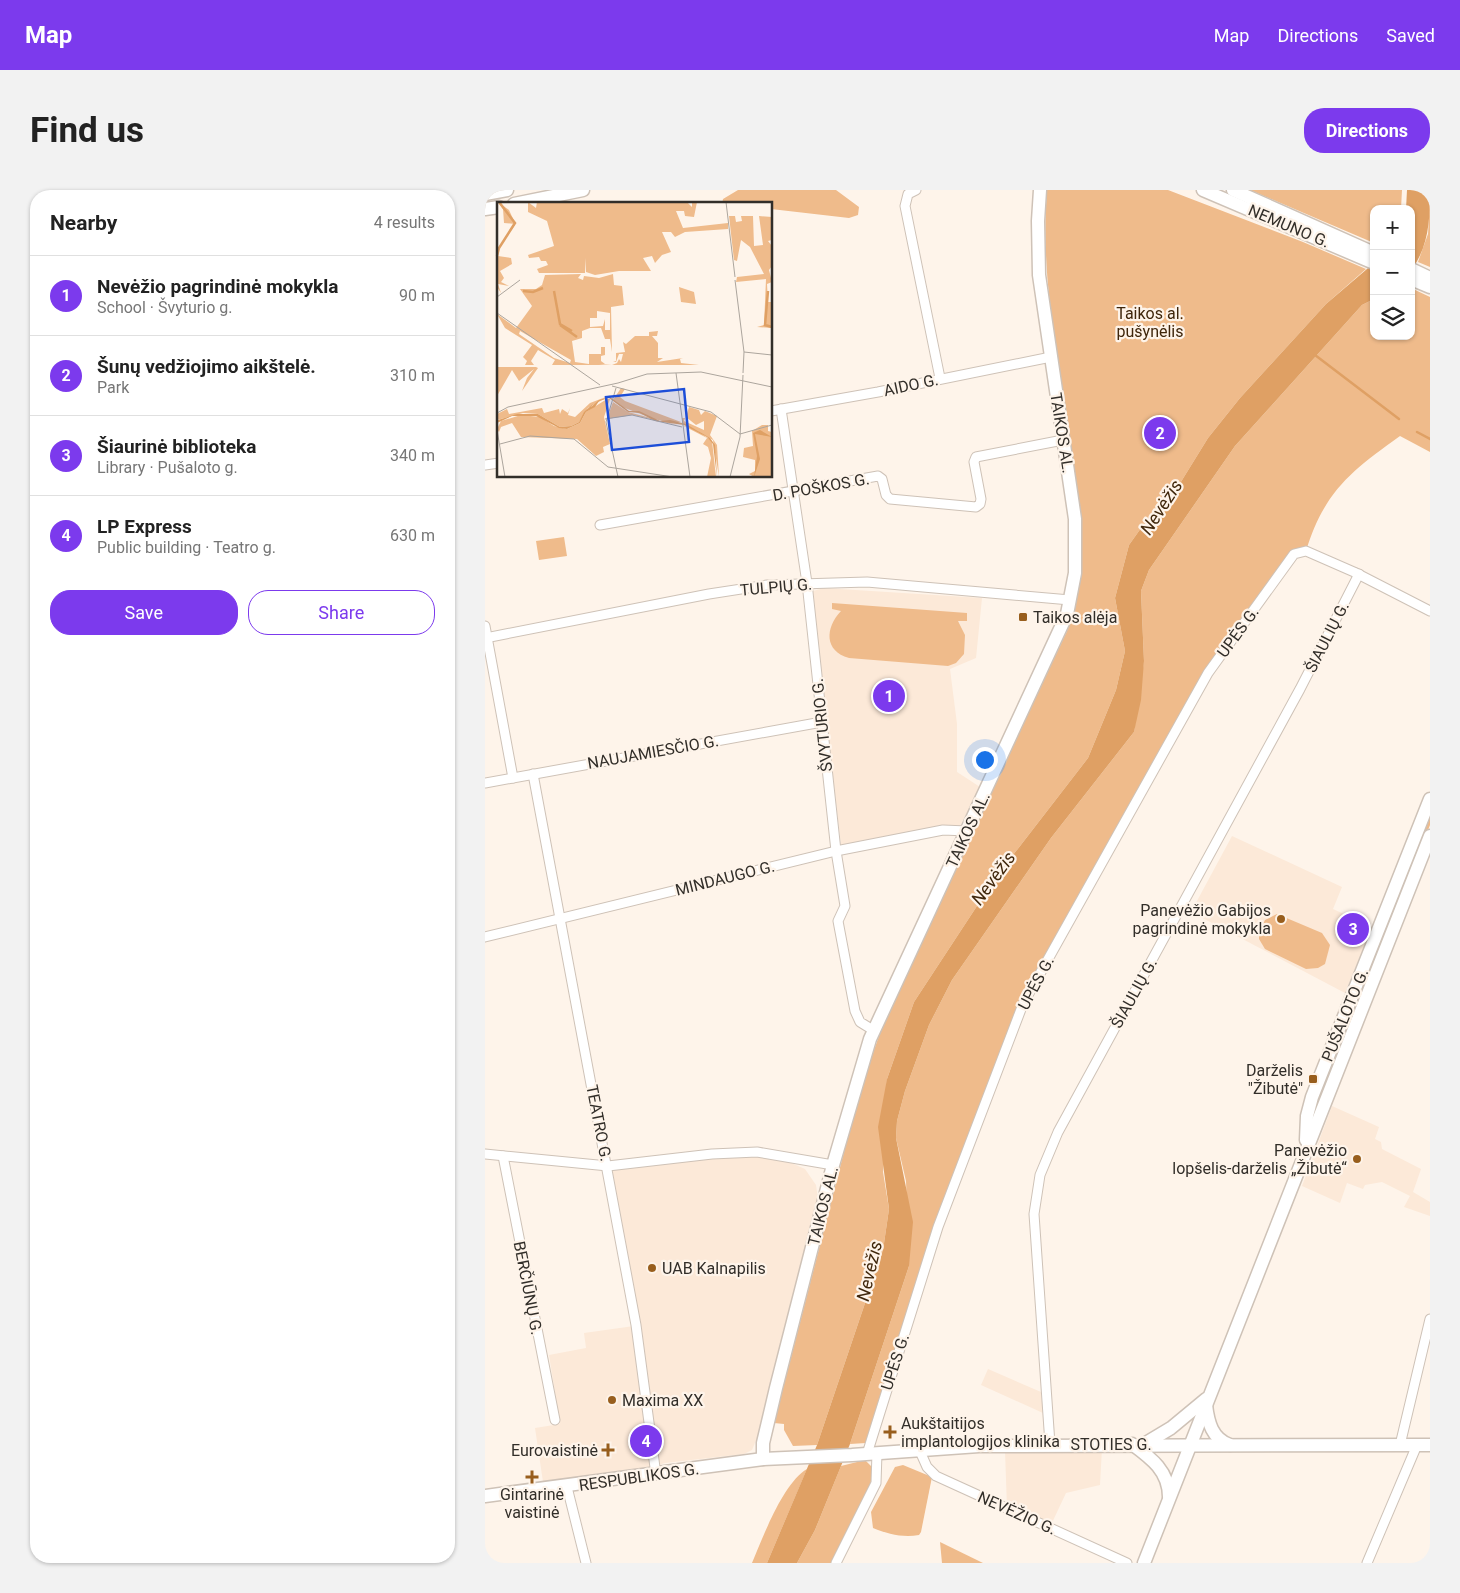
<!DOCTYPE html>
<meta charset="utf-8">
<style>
:root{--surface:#fff;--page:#f2f2f2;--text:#222;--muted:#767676;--line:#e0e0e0;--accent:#7c3aed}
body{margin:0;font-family:Roboto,sans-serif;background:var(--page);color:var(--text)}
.controls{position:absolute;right:15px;top:15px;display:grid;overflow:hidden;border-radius:10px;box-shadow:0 1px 4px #0004}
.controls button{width:45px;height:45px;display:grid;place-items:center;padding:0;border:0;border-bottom:1px solid var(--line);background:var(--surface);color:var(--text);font:25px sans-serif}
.you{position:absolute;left:499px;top:569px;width:18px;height:18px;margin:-12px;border:4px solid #fff;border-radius:50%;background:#1a73e8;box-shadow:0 0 0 8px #1a73e833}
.badge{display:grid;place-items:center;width:32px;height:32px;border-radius:50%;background:var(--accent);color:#fff;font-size:16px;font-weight:700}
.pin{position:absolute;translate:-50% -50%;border:2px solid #fff;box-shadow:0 1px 5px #0006}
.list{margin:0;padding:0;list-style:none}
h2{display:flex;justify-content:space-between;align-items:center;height:65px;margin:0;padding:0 20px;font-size:21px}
h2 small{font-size:16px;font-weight:400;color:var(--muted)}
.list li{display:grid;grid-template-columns:32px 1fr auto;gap:15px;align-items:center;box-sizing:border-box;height:80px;padding:0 20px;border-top:1px solid var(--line)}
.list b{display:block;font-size:19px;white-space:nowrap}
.list p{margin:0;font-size:16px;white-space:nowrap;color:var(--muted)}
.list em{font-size:16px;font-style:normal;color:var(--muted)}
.actions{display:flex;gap:10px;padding:15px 20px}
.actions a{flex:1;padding:11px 0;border:1px solid var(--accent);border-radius:20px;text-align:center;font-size:18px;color:var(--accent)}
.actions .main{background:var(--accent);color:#fff}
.icon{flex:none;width:28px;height:28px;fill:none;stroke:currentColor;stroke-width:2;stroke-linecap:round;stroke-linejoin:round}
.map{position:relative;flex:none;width:945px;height:1373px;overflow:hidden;border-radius:20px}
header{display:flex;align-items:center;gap:30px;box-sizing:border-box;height:70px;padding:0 25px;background:var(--accent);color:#fff}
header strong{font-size:24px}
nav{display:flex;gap:28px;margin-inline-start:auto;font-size:18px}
.intro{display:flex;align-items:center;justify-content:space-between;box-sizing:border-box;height:120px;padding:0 30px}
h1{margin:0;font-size:35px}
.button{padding:12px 22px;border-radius:20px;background:var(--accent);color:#fff;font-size:18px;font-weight:700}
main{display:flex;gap:30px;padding:0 30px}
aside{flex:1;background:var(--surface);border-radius:20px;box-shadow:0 1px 4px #0004}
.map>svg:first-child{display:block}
</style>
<header>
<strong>Map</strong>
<nav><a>Map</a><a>Directions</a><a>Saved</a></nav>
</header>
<div class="intro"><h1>Find us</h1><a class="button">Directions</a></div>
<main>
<aside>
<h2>Nearby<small>4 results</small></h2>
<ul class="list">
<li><span class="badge">1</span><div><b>Nevėžio pagrindinė mokykla</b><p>School · Švyturio g.</p></div><em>90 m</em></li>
<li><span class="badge">2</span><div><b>Šunų vedžiojimo aikštelė.</b><p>Park</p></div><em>310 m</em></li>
<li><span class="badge">3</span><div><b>Šiaurinė biblioteka</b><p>Library · Pušaloto g.</p></div><em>340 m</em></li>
<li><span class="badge">4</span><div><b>LP Express</b><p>Public building · Teatro g.</p></div><em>630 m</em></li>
</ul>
<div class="actions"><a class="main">Save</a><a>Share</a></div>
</aside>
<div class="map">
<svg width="945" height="1373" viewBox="0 0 945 1373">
<rect width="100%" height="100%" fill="#fef4ea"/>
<g fill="#fce9d8">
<polygon points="339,398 497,408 491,468 465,479 472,534 472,582 495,597 475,636 412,644 356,655 327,411 328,401"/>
<polygon points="747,646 857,697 848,719 887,737 860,803 706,722"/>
<polygon points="847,916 894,937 890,949 896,952 897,959 936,979 928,1002 945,1012 945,1026 919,1017 925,1006 897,992 880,995 878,999 862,993 855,1013 817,996"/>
<polygon points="275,965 295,968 320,979 331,995 333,1009 275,1241 267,1260 259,1264 180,1273 167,1277 58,1292 50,1238 75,1234 64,1165 101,1158 99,1143 149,1136 154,1133 127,980 226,967"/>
<polygon points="503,1179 556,1202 558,1223 496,1195"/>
<polygon points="617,1258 615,1295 581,1303 565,1337 522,1318 520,1261"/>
</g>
<g fill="#efbb8b">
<polygon points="253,0 351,0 374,17 373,25 364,28 286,19 286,14 237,14 238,9"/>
<path d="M 562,0 L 683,0 L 818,52 L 881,79 L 841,114 L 755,208 L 723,248 L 694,295 L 661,331 L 644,355 L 630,408 L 640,461 L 631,500 L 603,568 L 511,687 L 429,812 L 402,889 L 398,982 L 404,1019 L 398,1060 L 332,1255 L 308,1256 L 299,1240 L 299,1234 L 289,1233 L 376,896 L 402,824 L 582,441 C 608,366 594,321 584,246 C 572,164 555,82 562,0 Z"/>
<polygon points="765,0 917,0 916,19 889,19 889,53"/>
<polygon points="945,10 945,77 933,72 943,44"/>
<path d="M 926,98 L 945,107 L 945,262 L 915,246 C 866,281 839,302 821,361 L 809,365 L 723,483 L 538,814 L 416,1145 L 381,1253 L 365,1254 L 424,1076 L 421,991 L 411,948 L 412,931 L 420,901 L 444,835 L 467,790 L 566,648 L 649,542 L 659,471 L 656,401 L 664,380 L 750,256 L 877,115 L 889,109 L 889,146 L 926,146 Z"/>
<polygon points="79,347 82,366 54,370 51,351"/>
<path d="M 347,413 L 482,423 L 482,431 L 473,431 L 480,445 L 479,464 L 471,473 L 463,476 L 364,468 C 339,461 340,438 356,421 L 347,419 Z"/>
<polygon points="945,622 945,635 839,905 834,904"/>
<polygon points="792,724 837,743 845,755 840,774 833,778 821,779 780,759 774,749 774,742 780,730"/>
<polygon points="380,1270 387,1277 387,1288 380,1309 346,1373 312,1373 330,1340 356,1276"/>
<path d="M 418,1275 L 447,1287 L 436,1342 L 434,1345 C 418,1348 403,1344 388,1338 L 386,1322 L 410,1277 Z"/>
<path d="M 322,1279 L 282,1373 L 267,1373 C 278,1347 298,1293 322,1279 Z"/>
<polygon points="455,1352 498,1373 457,1373"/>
</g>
<g fill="#dfa064">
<path d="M 922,0 L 945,0 C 945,29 944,57 926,80 L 926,19 L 921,19 Z"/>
<polygon points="889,73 889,109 877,115 750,256 664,380 656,401 659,471 656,510 649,542 566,648 467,790 444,835 420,901 412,931 411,948 428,1032 424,1076 365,1254 330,1340 312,1373 282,1373 332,1255 398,1060 404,1019 393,937 402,889 429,812 511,687 603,568 631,500 640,461 630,408 644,355 661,331 694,295 723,248 755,208 841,114"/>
</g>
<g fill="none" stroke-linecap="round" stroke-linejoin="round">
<g stroke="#dfa064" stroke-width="2.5">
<polyline points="830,165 914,229"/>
<polyline points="932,242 945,249"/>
</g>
<g stroke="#cec2b7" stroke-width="11">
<g id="minor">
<polyline points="431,0 423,4 420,16 455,188"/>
<polyline points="296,219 322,393 351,661 360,716 353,731 370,821 375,832 388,840"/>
<polyline points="286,221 393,202 566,167"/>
<polyline points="0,275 14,273"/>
<polyline points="115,335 393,286 397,289 401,305 405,309 491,317 495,314 496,309 489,272 491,267 578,250"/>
<polyline points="0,436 28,588"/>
<polyline points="0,448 224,404 282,395 382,392 585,410"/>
<polyline points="48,584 151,1135 171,1285"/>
<polyline points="0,593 337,532"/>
<polyline points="0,747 351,661 458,640 482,641"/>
<polyline points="0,964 123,976 227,964 272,962 348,975"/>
<polyline points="18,966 70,1230"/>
<polyline points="565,1254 549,1024 555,985 573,942 815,499 874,384"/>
<polyline points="915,1255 945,1129"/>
<polyline points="434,1259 442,1277 451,1286 642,1373"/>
<polyline points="382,1264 453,1037 538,814 723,483 809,364 821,361 869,382 945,421"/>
<polyline points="82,1297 101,1373"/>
<polyline points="351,1373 391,1293 392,1263"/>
<polyline points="882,1373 932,1255"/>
</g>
</g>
<g stroke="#cec2b7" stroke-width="15">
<g id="secondary">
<polyline points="718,0 889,73"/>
<polyline points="748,0 889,63"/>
<polyline points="0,4 22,0"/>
<polyline points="29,14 98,0"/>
<polyline points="0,19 14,17"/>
<polyline points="926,79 945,88"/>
<polyline points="926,89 945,97"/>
<polyline points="821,950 822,926 827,907 945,609"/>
<path d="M 721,1215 C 723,1232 727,1249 745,1255"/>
<polyline points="661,1253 686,1238 721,1209"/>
<path d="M 647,1254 C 666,1268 684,1281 684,1307"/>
<polyline points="278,1269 278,1253 291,1198 348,975 385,849 582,424 590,383 590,329 554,85 553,31 555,0"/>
<polyline points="0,1306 278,1269 367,1265 494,1256 945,1255"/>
<polyline points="659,1373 945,646"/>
</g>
</g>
<use href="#minor" stroke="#fff" stroke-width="9"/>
<use href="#secondary" stroke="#fff" stroke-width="12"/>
</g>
<g fill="#985e1d" stroke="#fef4ea" stroke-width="2">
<rect x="533" y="422" width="10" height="10" rx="2.5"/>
<circle cx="796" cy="729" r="5"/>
<rect x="823" y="884" width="10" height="10" rx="2.5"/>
<circle cx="872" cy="969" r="5"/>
<circle cx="167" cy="1078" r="5"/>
<circle cx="127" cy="1210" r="5"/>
<path d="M402.5 1234.5h5v5h5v5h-5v5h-5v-5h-5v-5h5z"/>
<path d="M120.5 1252.5h5v5h5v5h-5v5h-5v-5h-5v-5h5z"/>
<path d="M44.5 1279.5h5v5h5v5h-5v5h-5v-5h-5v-5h5z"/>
</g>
<g text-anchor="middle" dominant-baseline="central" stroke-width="4.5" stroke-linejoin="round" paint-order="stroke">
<g font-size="16" fill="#322e29" stroke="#fef4ea">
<text transform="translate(804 36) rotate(23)">NEMUNO G.</text>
<text transform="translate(426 195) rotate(-12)">AIDO G.</text>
<text transform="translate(577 243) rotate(81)">TAIKOS AL.</text>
<text transform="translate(336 297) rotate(-10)">D. POŠKOS G.</text>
<text transform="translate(291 397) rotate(-5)">TULPIŲ G.</text>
<text transform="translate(753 442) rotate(-54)">UPĖS G.</text>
<text transform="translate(842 447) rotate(-63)">ŠIAULIŲ G.</text>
<text transform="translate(337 535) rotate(-96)">ŠVYTURIO G.</text>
<text transform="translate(168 562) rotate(-10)">NAUJAMIESČIO G.</text>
<text transform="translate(483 640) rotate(-65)">TAIKOS AL.</text>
<text transform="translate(240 688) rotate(-14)">MINDAUGO G.</text>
<text transform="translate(551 793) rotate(-62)">UPĖS G.</text>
<text transform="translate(649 803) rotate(-61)">ŠIAULIŲ G.</text>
<text transform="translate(860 825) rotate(-68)">PUŠALOTO G.</text>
<text transform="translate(114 933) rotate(79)">TEATRO G.</text>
<text transform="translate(338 1016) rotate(-76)">TAIKOS AL.</text>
<text transform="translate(43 1098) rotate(79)">BERČIŪNŲ G.</text>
<text transform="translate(410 1172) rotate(-72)">UPĖS G.</text>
<text x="626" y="1254">STOTIES G.</text>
<text transform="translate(154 1287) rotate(-8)">RESPUBLIKOS G.</text>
<text transform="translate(532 1323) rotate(24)">NEVĖŽIO G.</text>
</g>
<g font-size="16" fill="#3f260b" stroke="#fef4ea">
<text x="665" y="123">Taikos al.<tspan x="665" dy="18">pušynėlis</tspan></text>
</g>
<g font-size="16" fill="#322e29" stroke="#fef4ea" text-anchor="start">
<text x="548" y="427">Taikos alėja</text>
<text x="786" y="720" text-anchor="end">Panevėžio Gabijos<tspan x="786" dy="18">pagrindinė mokykla</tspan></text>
<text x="818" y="880" text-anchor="end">Darželis<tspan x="818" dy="18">"Žibutė"</tspan></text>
<text x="862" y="960" text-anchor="end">Panevėžio<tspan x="862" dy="18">lopšelis-darželis „Žibutė“</tspan></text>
<text x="177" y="1078">UAB Kalnapilis</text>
<text x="137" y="1210">Maxima XX</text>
<text x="416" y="1233">Aukštaitijos<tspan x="416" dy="18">implantologijos klinika</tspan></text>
<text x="113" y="1260" text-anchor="end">Eurovaistinė</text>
<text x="47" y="1304" text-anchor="middle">Gintarinė<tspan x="47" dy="18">vaistinė</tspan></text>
</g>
<g font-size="18" font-style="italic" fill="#40270c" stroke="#fef4ea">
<text transform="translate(676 317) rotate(-57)">Nevėžis</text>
<text transform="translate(508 688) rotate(-54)">Nevėžis</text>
<text transform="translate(384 1081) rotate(-77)">Nevėžis</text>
</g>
</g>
<g transform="translate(12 12)">
<rect width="275" height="275" fill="#fef4ea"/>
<path d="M 1,0 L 12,8 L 18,21 L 18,23 L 2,46 L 1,54 L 14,56 L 15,62 L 3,69 L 7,76 L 4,80 L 12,84 L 1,82 L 4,91 L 0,85 L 0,53 L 1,47 L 18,22 L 7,21 L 6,7 ZM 31,0 L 39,6 L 40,0 L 190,0 L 195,5 L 195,0 L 200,0 L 197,15 L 188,14 L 187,9 L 179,9 L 186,26 L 231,21 L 231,27 L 188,30 L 178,35 L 174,30 L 165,30 L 174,50 L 165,53 L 158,61 L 155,54 L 146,56 L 154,69 L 122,69 L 98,73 L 89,70 L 88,56 L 88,71 L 42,71 L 40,67 L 51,63 L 49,59 L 44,59 L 42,55 L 32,56 L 31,53 L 57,44 L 50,19 L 31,10 ZM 232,14 L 238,14 L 239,20 L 245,19 L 244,14 L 256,14 L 257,44 L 266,43 L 262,14 L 275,15 L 275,38 L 271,39 L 275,44 L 275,64 L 272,68 L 275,80 L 270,82 L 271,100 L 275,100 L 275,126 L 260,125 L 267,123 L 269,77 L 239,80 L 240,75 L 267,72 L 253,45 L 244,38 L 240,59 L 237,58 ZM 84,72 L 81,76 L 86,78 L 87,74 L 102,76 L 116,72 L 117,83 L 125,84 L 127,103 L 114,105 L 115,150 L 113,137 L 108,137 L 104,126 L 93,126 L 85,129 L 85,136 L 75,139 L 78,160 L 92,162 L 92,152 L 104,152 L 104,145 L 108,145 L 108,153 L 104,154 L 104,159 L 108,162 L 102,162 L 115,163 L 120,161 L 122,157 L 124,160 L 126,152 L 122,152 L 119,160 L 116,159 L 119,159 L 119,151 L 128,150 L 126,140 L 129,142 L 138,134 L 152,134 L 152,130 L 161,129 L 160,134 L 155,134 L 161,141 L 161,156 L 166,156 L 160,160 L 186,156 L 183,157 L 184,161 L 202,163 L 55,163 L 58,158 L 41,148 L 34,159 L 37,163 L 0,163 L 28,163 L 30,159 L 26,155 L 35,143 L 8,126 L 0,112 L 19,126 L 35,104 L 23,87 L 39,87 L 45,83 L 48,73 ZM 100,109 L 113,111 L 113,128 L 108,128 L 108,117 L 106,124 L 93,125 L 93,116 L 100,116 ZM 23,129 L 74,158 L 73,161 L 57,156 L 22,132 ZM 182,85 L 197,90 L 199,102 L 184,100 ZM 0,165 L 39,165 L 41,166 L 25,189 L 30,176 L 37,167 L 22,179 L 15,168 L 0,194 ZM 124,186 L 128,187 L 123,195 L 128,199 L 184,220 L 165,220 L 125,205 L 116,198 ZM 114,193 L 91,206 L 82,220 L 74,224 L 63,225 L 41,212 L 26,211 L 0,218 L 0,212 L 10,207 L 12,212 L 45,206 L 47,211 L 62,207 L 63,212 L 65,207 L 71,211 L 73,206 L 71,213 L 78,215 L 93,201 ZM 110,197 L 113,197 L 107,215 L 113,242 L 106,245 L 107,250 L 99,254 L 80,237 L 24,235 L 15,221 L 4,225 L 2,230 L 0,227 L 4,219 L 24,213 L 43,215 L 57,224 L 70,227 L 83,221 L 89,210 ZM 116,200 L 131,210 L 184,224 L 136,213 L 110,217 ZM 192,205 L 202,208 L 204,213 L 208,209 L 220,214 L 213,233 L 220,243 L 222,275 L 216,238 L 185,221 L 185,216 L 188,216 L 187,219 L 207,228 L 207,219 L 199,223 L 189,215 ZM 185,223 L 199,228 L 215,239 L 219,275 L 210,275 L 214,256 L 211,245 L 206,242 L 210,236 ZM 265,223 L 271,223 L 271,229 L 275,230 L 275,275 L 257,275 L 252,272 L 258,269 L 258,258 L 246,255 L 247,246 L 256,244 L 255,229 Z" fill="#efbb8b" fill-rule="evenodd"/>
<path d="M 113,195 L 132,209 L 142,209 L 163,219 L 173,218 L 189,222 L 213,236 L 218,243 L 220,275 L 216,242 L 210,235 L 187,223 L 158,219 L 143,211 L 131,210 L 112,196 L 102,199 L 98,205 L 89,210 L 83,221 L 70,227 L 62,226 L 39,214 L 15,214 L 0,221 L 1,218 L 20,212 L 41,212 L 63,225 L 74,224 L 82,220 L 87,210 L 96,202 L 94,205 L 102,198 ZM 263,228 L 275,235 L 258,232 L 263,257 L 257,275 L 260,254 L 256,231 Z" fill="#dfa064"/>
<path fill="none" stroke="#dfa064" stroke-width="2.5" d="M 0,54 L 2,46 L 18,21 L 2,0M 26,89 L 36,90 L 46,86M 57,89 L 63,122 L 75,129M 271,89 L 268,123 L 275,125M 63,123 L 80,135"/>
<path fill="none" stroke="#aca59d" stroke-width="1" d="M 229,0 L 238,75M 238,78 L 247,150 L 246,171M 0,95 L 23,78M 0,111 L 103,183M 247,150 L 275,153M 179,171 L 193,275M 115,184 L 214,210 L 243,232 L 275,223M 119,186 L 109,220 L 121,275M 0,211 L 11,205 L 121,181 L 150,172 L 204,170 L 275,185M 108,217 L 135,213 L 185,225M 0,228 L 8,275M 3,242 L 33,234 L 77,237 L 111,265 L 176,275M 233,275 L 243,235 L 246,173"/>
<path fill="#1d4ed8" fill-opacity="0.15" stroke="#1d4ed8" stroke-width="2.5" d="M 187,187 L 192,240 L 115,248 L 109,195 Z"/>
<rect width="275" height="275" fill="none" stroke="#322e29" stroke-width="2.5"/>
</g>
</svg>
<div class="controls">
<button>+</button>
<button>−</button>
<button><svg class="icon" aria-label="layers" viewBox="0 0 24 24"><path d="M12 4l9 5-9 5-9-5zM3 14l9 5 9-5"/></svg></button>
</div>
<div class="you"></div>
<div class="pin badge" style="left:404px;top:506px">1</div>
<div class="pin badge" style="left:675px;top:243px">2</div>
<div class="pin badge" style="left:868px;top:739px">3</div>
<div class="pin badge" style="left:161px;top:1251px">4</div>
</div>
</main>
